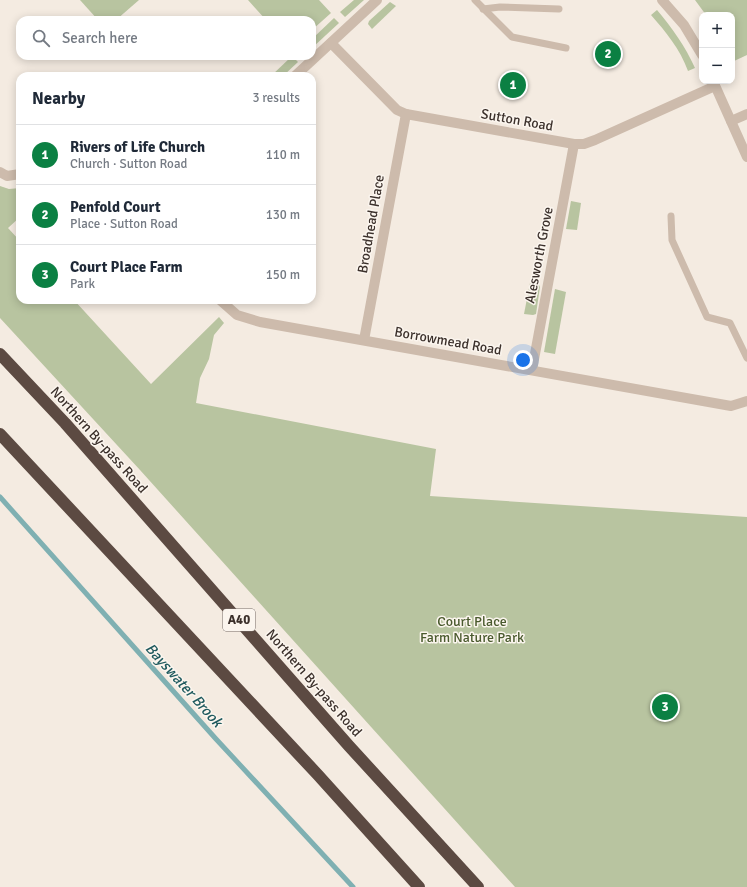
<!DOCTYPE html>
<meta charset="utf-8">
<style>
:root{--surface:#fff;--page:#f2f2f3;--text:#1f2937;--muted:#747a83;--line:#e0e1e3;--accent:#0b8043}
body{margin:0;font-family:Signika,sans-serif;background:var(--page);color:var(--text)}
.controls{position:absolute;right:12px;top:12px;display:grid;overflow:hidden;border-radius:8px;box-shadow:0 2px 10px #0003}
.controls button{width:36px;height:36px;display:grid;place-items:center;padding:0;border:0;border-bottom:1px solid var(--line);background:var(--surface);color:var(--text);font:20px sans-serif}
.you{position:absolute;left:523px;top:360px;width:14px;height:14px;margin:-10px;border:3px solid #fff;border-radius:50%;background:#1a73e8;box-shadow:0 0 0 6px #1a73e833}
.badge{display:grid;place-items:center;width:26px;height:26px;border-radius:50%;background:var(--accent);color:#fff;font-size:13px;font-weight:700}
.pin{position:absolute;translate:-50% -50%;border:2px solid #fff;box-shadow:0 1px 4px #0006}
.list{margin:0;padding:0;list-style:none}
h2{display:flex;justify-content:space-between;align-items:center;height:52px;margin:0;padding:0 16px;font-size:17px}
h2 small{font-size:13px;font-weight:400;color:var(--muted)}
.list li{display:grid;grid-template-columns:26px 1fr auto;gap:12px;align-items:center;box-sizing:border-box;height:60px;padding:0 16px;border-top:1px solid var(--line)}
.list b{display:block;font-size:15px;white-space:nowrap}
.list p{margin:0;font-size:13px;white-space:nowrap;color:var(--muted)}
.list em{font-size:13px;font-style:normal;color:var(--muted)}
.icon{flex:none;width:22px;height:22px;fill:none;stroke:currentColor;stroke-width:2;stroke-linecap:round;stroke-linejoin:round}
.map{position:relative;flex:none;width:747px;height:887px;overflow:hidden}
.search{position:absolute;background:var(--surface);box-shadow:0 2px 10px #0003;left:16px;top:16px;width:300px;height:44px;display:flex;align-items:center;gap:10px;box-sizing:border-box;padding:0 14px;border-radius:12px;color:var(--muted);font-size:15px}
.panel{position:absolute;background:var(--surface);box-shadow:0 2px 10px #0003;left:16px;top:72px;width:300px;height:232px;border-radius:12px}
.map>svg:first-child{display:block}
</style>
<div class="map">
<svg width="747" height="887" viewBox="0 0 747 887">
<rect width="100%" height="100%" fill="#f4ebe1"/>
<g fill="#b8c4a0">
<polygon points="80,0 139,0 116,20 98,20"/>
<polygon points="248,0 319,0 331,13 312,30 312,20 266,20"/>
<polygon points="354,0 364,0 345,17 340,12"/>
<polygon points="695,0 747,0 747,55 732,62 732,15 706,15"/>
<polygon points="390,2 396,6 372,29 368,24 369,21"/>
<path d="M 657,10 C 673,29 685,46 695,68 L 688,71 C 680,49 666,32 651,15 Z"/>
<polygon points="334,18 339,23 312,48 312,39"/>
<polygon points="292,56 298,62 283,76 271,76"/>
<polygon points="0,186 9,189 20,188 20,217 8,228 20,241 20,300 74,300 151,384 219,317 224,323 214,335 209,359 200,378 196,403 436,449 430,496 747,517 747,887 515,887 140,470 0,318"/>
<polygon points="571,201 581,203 577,230 566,229"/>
<polygon points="530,283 539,285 540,287 536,314 533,315 524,314"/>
<polygon points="555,289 566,292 555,354 544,352"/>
</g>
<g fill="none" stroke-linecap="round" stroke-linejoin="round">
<polyline stroke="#7fb0b2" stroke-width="5" points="0,497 216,739 353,887"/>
<g stroke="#cdbbac" stroke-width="7">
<polyline points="475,0 512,37 566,48"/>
<polyline points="483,9 500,7 559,9"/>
<polyline points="671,216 672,240 707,317 730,323 747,358"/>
</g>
<g stroke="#cdbbac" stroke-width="10">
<polyline points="662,0 684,25 702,55"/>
<polyline points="331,43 397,110 406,114 574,144 584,144 595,140 715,86"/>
<polyline points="295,76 377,0"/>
<polyline points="713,81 747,157"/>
<polyline points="731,121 747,114"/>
<polyline points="0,172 7,176 20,174"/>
<polyline points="220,300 237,315 260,322 731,406 747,401"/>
<polyline points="364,340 406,114"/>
<polyline points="532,370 574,144"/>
</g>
<g stroke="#5c4a42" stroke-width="12">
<polyline points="0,354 65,423 349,746 478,887"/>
<polyline points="0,434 318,775 419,887"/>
</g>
</g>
<g text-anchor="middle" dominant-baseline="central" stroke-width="3" stroke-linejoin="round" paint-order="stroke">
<rect fill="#fbf5ee" stroke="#756b66" stroke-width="1" x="223" y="609" width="32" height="22" rx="3"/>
<g font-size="13" font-weight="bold" fill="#3b302b">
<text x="239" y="620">A40</text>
</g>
<g font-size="14" fill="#3b302b" stroke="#fbf5ee">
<text transform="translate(517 120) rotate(10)">Sutton Road</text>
<text transform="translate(371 224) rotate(-80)">Broadhead Place</text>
<text transform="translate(539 255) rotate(-79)">Alesworth Grove</text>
<text transform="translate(448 341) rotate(10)">Borrowmead Road</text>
<text transform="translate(99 440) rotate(48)">Northern By-pass Road</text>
<text transform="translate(314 683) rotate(49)">Northern By-pass Road</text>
</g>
<g font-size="14" fill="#4a5a2e" stroke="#fbf5ee">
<text x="472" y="621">Court Place<tspan x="472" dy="16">Farm Nature Park</tspan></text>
</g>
<g font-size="15" font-style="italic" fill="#1f5a5e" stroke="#fbf5ee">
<text transform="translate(184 685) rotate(48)">Bayswater Brook</text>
</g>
</g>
</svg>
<div class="controls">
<button>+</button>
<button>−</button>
</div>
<div class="you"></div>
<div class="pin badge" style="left:513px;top:85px">1</div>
<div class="pin badge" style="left:608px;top:54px">2</div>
<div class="pin badge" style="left:665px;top:707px">3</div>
<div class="search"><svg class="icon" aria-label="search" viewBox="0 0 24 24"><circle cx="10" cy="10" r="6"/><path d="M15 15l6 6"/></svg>Search here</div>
<section class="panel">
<h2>Nearby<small>3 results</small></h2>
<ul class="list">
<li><span class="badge">1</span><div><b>Rivers of Life Church</b><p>Church · Sutton Road</p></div><em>110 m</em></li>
<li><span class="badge">2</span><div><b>Penfold Court</b><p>Place · Sutton Road</p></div><em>130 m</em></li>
<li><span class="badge">3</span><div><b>Court Place Farm</b><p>Park</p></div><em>150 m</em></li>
</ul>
</section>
</div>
